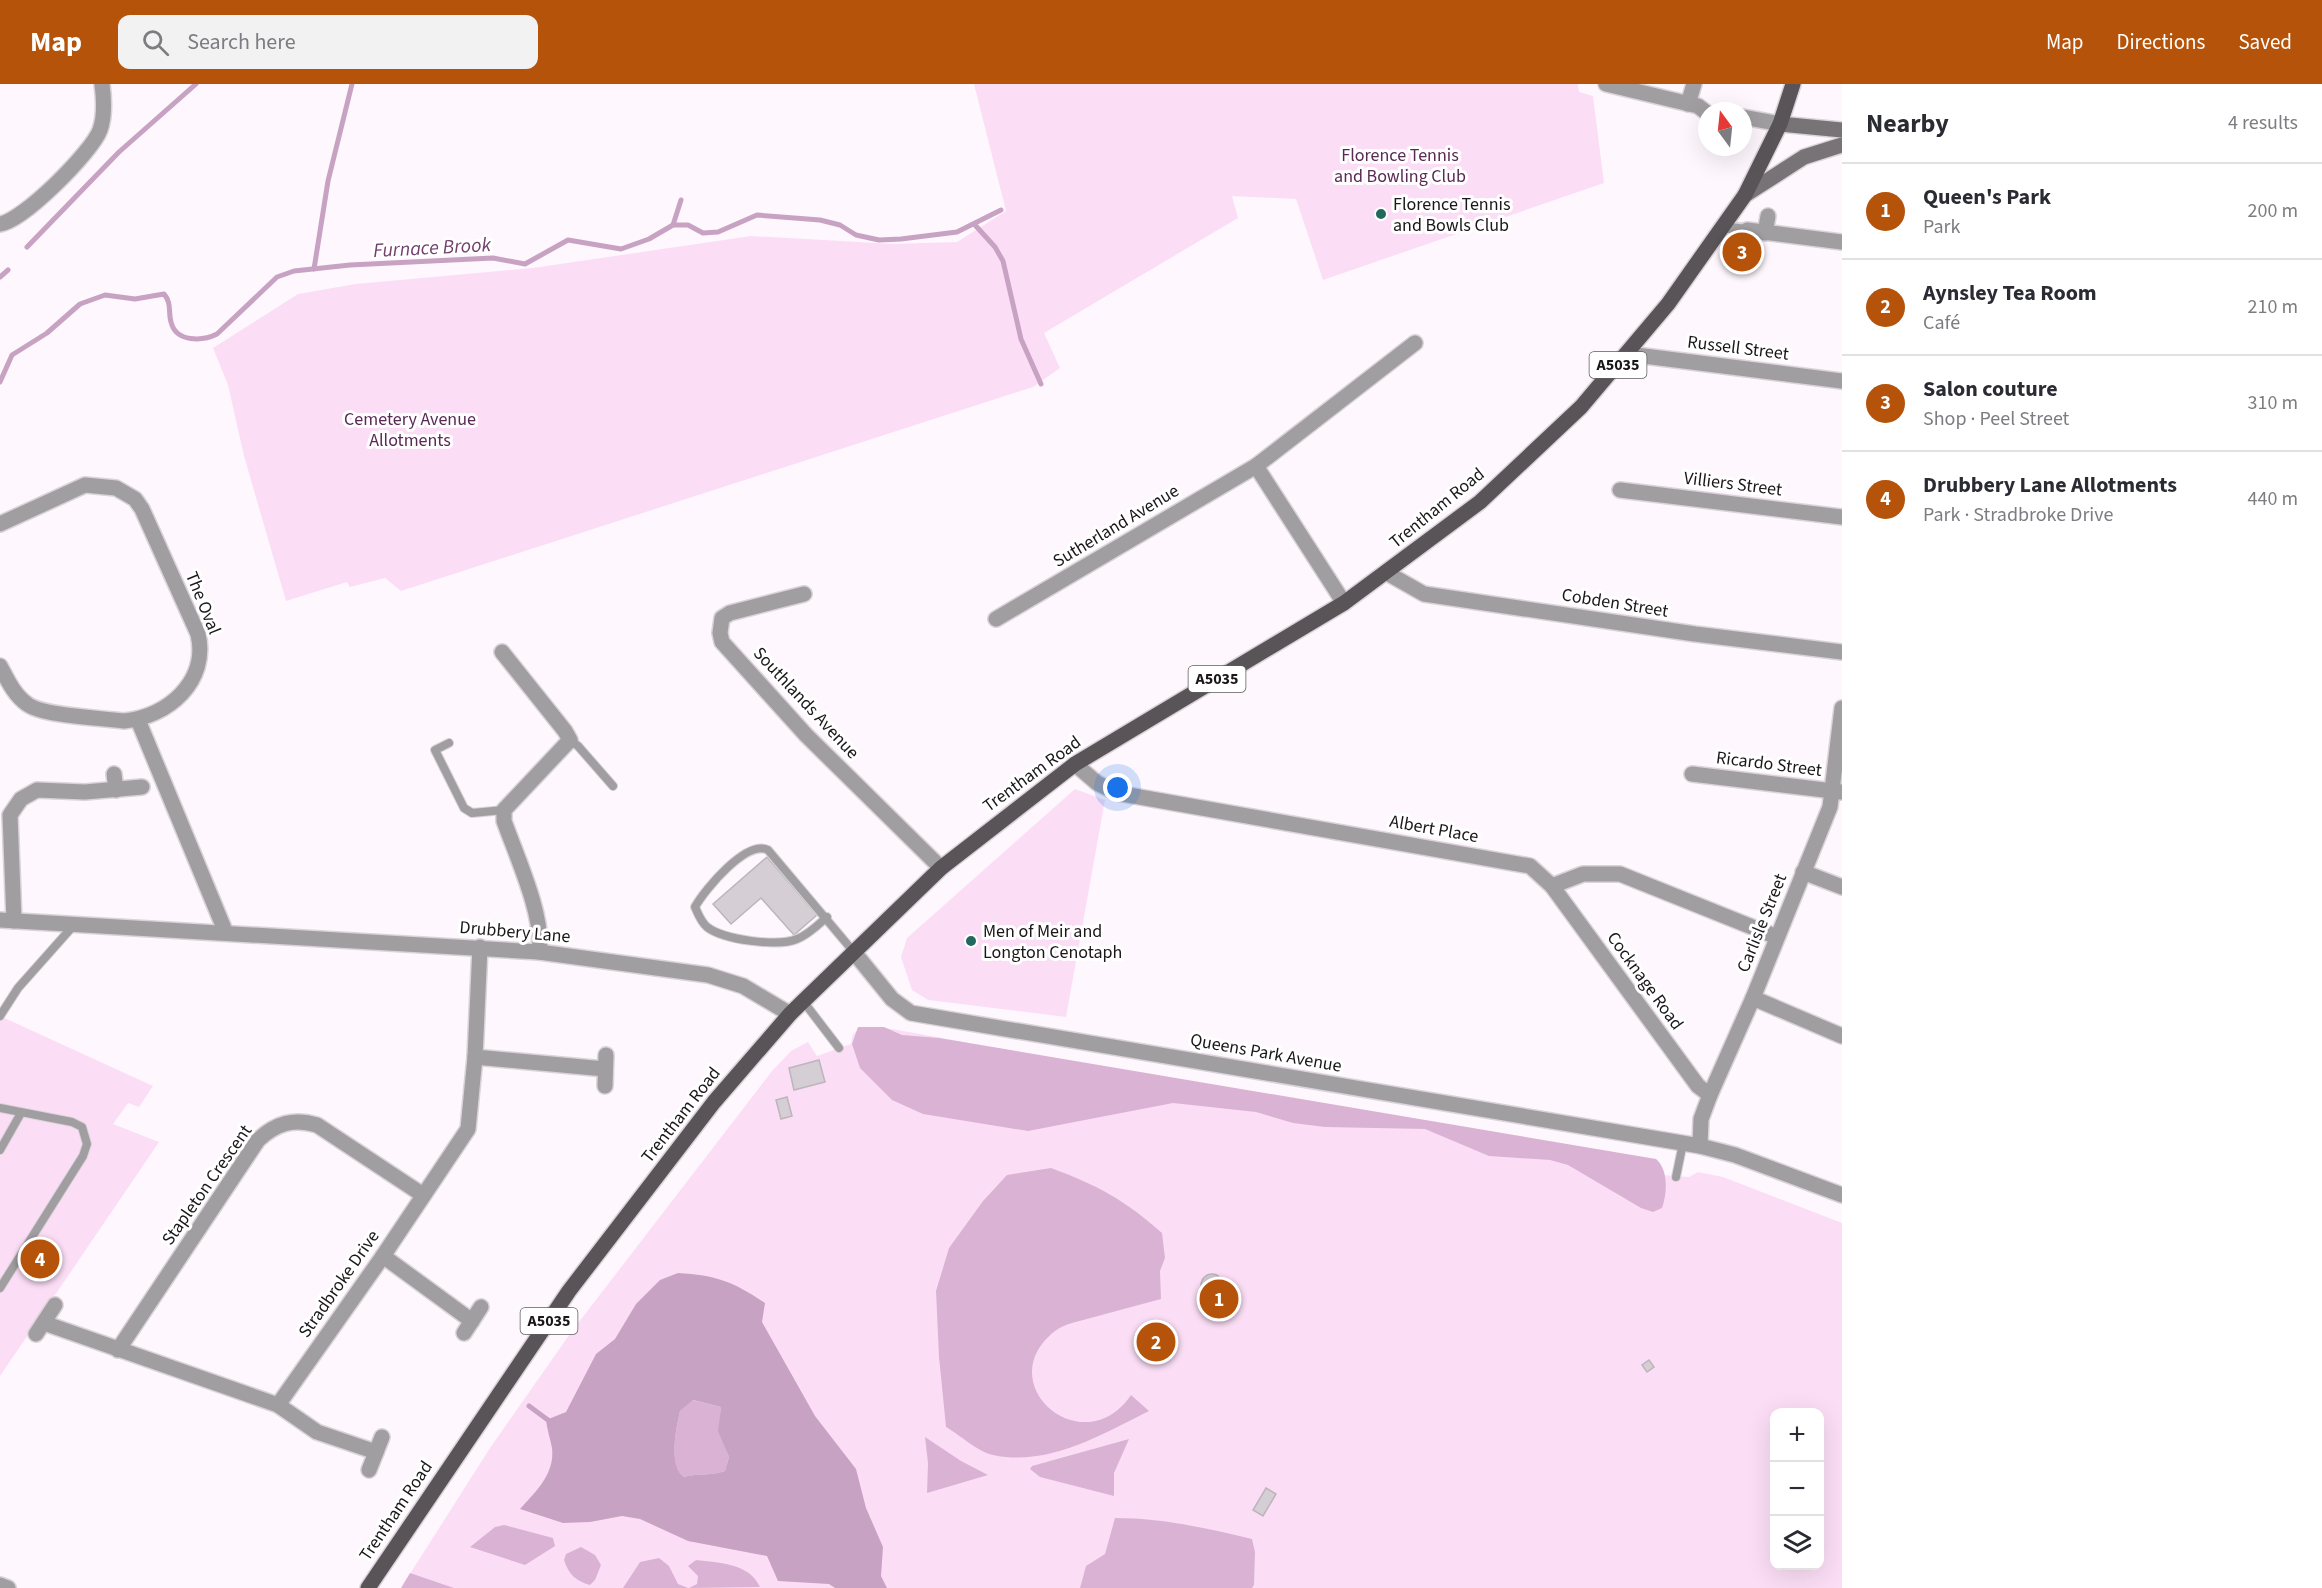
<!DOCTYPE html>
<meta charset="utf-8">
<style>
:root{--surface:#fff;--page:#f2f2f3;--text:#2b2b33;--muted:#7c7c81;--line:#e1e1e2;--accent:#b45309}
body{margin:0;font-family:"Source Sans 3",sans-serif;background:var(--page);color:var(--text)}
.controls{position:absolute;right:18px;bottom:18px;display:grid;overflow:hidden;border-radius:12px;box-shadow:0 6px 24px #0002}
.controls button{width:54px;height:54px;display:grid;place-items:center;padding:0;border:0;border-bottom:2px solid var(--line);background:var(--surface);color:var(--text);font:30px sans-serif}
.compass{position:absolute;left:1698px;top:18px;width:54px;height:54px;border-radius:50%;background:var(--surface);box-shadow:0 6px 24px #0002;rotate:345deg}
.you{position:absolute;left:1118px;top:704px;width:21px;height:21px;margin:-15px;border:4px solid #fff;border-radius:50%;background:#1a73e8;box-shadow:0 0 0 9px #1a73e833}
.badge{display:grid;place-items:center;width:39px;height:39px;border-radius:50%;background:var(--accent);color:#fff;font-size:20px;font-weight:700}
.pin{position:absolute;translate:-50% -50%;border:3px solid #fff;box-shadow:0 2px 6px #0006}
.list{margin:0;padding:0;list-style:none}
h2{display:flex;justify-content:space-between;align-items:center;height:78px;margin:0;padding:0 24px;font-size:26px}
h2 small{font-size:20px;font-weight:400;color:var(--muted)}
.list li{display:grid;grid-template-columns:39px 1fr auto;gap:18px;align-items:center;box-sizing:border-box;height:96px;padding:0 24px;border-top:2px solid var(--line)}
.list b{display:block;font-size:22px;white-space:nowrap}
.list p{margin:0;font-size:20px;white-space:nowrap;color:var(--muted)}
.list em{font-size:20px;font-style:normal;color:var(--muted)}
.icon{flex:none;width:33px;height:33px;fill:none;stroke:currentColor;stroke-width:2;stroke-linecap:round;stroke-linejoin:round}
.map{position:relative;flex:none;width:1842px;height:1504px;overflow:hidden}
header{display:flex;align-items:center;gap:36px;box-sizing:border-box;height:84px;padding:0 30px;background:var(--accent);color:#fff}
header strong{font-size:28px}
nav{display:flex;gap:33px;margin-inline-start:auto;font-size:21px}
.search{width:420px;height:54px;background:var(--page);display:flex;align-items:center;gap:15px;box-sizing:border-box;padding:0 21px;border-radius:12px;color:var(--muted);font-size:22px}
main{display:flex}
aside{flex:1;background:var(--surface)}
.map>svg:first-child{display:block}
</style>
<header>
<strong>Map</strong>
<div class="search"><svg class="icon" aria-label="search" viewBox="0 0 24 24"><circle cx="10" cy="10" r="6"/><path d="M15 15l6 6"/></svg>Search here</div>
<nav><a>Map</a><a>Directions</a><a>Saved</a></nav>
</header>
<main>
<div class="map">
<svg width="1842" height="1504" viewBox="0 0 1842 1504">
<rect width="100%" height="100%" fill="#fef7fd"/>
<g fill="#fbdef6" fill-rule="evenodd">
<polygon points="974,0 1578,0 1579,8 1593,12 1604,99 1323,196 1296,115 1232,112 1238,134 1044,249 1060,284 1033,303 401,507 385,494 350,503 347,498 286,517 244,372 228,301 213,264 298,210 356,200 533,184 751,152 894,160 957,158 1006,127"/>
<polygon points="1075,705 1105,716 1066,933 928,916 912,906 901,873 907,854"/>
<polygon points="0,932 153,1002 139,1023 128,1019 113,1040 159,1058 0,1292"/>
<path d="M 862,943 L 892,945 L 1358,1029 L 1661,1091 L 1689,1093 L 1698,1088 L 1723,1093 L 1842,1139 L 1842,1504 L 401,1504 L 490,1364 L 572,1247 L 772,987 L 791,967 L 808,958 L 817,972 L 851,960 L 853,950 ZM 1774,1328 L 1820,1328 L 1820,1482 L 1774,1482 Z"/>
</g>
<g fill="#dab3d4">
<path d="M 858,943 L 884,943 L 902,951 L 939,954 L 1656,1075 C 1669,1086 1667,1110 1662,1124 L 1653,1128 L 1641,1124 L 1568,1081 L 1550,1076 L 1489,1072 L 1425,1045 L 1325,1043 L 1293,1039 L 1256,1028 L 1173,1019 L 1028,1047 L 923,1030 L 892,1016 L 860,984 L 852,960 Z"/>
<path d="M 1051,1084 C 1097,1101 1125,1116 1162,1149 L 1165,1174 L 1160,1187 L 1161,1215 L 1072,1239 C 1058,1243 1051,1249 1042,1260 C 1003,1312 1088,1375 1131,1311 L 1149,1327 C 1103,1350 1048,1383 993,1371 C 978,1368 960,1351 946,1343 L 939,1273 L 936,1207 L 949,1164 L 983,1117 L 1007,1091 Z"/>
<path d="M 692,1316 L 721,1323 L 719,1347 L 729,1373 L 725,1387 C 712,1392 698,1389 684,1393 C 668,1381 676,1346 680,1327 Z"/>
<polygon points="925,1353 961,1377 988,1391 927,1409 928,1379"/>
<polygon points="1129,1355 1114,1389 1114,1412 1040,1393 1030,1385 1032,1382"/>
<path d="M 1115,1434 C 1162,1434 1206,1444 1252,1455 L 1255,1468 L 1254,1501 L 1252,1504 L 1080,1504 L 1086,1482 L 1105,1470 Z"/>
<polygon points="504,1441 553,1454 555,1462 525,1481 470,1463 495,1443"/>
<path d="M 581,1463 L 595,1471 L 601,1481 L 595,1496 L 590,1501 C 576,1497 569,1491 564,1476 L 566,1470 Z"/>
<polygon points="659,1474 669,1482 678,1500 688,1504 623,1504 640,1478"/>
<path d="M 696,1476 C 720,1479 749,1479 760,1503 L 689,1504 L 697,1500 L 698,1492 L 688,1482 Z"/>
<polygon points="410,1489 454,1504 401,1504"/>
</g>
<path fill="#c8a2c2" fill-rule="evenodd" d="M 678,1189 C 716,1191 734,1198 765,1219 L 762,1238 L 815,1332 L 856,1385 L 866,1424 L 883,1463 L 881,1492 L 887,1504 L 835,1504 L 829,1500 L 778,1497 L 767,1472 L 688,1457 L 640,1435 L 622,1432 L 590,1438 L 563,1439 L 520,1425 C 536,1407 555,1390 552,1364 C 550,1354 547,1345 546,1336 L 566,1328 L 596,1270 L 615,1255 L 636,1220 L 660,1196 ZM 693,1316 L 721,1323 L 718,1347 L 729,1373 L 725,1387 C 712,1392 698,1389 684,1393 C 668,1381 676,1346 680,1327 Z"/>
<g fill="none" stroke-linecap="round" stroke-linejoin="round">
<g stroke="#c8a2c2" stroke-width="5">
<polyline points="673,141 681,116"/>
<polyline points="975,141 995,163 1003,177 1021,255 1041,300"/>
<polyline points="27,163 119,68 196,0"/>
<polyline points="314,185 328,97 352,0"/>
<polyline points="0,193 8,186"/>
<path d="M 0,298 L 12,271 L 47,249 L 80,220 L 105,211 L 135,215 L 164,210 C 172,219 168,228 171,238 C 176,259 203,257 217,250 L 277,193 L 294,187 L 350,181 L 493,174 L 525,180 L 568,156 L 621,165 L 649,155 L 673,141 L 688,141 L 703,149 L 718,148 L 757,131 L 820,136 L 840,141 L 856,151 L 879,156 L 901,155 L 957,148 L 1001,126"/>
<polyline points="529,1322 552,1339"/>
</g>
</g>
<g fill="#d5ced4" stroke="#bcb5bb" stroke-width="1.5">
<polygon points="767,773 817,831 794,851 761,814 731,840 713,820"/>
<polygon points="819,976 825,998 794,1006 789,984"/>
<polygon points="787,1013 792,1032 781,1035 776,1016"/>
<circle cx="1212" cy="1201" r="11"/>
<polygon points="1163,1241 1165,1244 1168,1243 1175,1261 1146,1276 1135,1252"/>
<polygon points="1649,1276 1654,1283 1647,1288 1642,1281"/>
<polygon points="1266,1404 1276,1410 1263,1432 1253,1426"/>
</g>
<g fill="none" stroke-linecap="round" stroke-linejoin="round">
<g stroke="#dad3d9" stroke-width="10">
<g id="service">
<polyline points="570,656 578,662 613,702"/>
<polyline points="449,659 435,666 464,724 472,729 504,726"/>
<path d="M 827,833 C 818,841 808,851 797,855 C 777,863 724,856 707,843 C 701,838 698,830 695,823 C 705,805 747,755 768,766 L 853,867"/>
<polyline points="803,917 839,964"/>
<polyline points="0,932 18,904 74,841"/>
<polyline points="0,1024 72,1038 82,1043 87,1060 83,1072 0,1204"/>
<polyline points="0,1066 21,1029"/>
<polyline points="1676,1093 1683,1059"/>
</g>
</g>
<g stroke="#dad3d9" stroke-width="14">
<polyline id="pedestrian" points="1721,143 1747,146"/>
</g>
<g stroke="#dad3d9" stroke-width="18">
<g id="minor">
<polyline points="1606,0 1698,22 1707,29"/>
<polyline points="1688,20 1694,0"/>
<polyline points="1743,33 1780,40"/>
<path d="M 0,140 C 23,137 92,68 100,46 C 105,32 104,15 102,0"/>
<polyline points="1747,146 1842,158"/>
<polyline points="1765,149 1768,132"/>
<polyline points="1628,270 1842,297"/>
<polyline points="1256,382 1344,519"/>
<polyline points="1620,406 1842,433"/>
<path d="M 0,440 L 85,401 L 116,404 L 135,415 L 142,425 L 198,550 C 209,597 168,633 124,637 C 102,634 42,632 27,620 C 14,611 7,595 0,582"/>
<polyline points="1387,489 1424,510 1695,550 1842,568"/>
<polyline points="804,510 730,529 722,534 720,549 722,558 806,651 941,784"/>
<polyline points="996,535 1256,382 1415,259"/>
<path d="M 502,568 L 565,647 L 570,656 L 504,726 L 504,737 C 516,771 545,834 539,868"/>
<polyline points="138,636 226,849"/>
<polyline points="1075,680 1097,699 1117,709 1530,782 1552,802 1698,1002 1710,1011"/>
<polyline points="114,690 116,706"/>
<polyline points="1692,690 1841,708"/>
<polyline points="1803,788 1842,803"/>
<polyline points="1552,802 1583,790 1620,790 1777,853"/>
<polyline points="0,836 539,868 708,891 743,902 790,930"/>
<polyline points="14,837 10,731 21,715 37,706 85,708 142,703"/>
<polyline points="1753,914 1842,952"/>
<polyline points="475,973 605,985"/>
<polyline points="605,1002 606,971"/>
<polyline points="1700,1062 1701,1035 1710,1011 1753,914 1830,723 1842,624"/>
<polyline points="383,1172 472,1237"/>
<polyline points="44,1239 278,1321 383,1172 468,1045 475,973 480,863"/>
<polyline points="464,1249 481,1223"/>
<polyline points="36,1250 55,1221"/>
<path d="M 118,1266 L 258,1056 C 276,1039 294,1034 317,1041 L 423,1111"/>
<polyline points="278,1321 317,1348 376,1368"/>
<polyline points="369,1386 382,1353"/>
<polyline points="0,1501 8,1504"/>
</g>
</g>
<g stroke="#dad3d9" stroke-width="18">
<polyline id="tertiary" points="853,867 892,915 911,929 1700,1062 1735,1071 1842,1111"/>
</g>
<g stroke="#dad3d9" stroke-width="18">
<g id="secondary">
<polyline points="1780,40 1842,46"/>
<polyline points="1745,111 1804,73 1842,61"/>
</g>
</g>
<g stroke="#dad3d9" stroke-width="18">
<polyline id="primary" points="368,1504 569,1207 714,1018 790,930 941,784 1075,680 1344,519 1480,418 1581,323 1668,220 1745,111 1780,40 1793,0"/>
</g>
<use href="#service" stroke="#a19ea1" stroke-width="8"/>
<use href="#pedestrian" stroke="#a19ea1" stroke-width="10"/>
<use href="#minor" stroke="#a19ea1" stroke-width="15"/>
<use href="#tertiary" stroke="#a19ea1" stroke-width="15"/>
<use href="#secondary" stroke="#777376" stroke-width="15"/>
<use href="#primary" stroke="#595458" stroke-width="15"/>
</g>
<g fill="#21685e" stroke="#fff" stroke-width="2">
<circle cx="1381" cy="130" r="6"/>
<circle cx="971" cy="857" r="6"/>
</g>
<g text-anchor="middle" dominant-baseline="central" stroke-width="6" stroke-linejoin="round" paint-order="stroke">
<g fill="#fff" stroke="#5f5d5e" stroke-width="1.5">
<rect x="1589.5" y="268" width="57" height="26" rx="4.5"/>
<rect x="1188.5" y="582" width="57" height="26" rx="4.5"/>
<rect x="520.5" y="1224" width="57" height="26" rx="4.5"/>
</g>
<g font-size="16" font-weight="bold" fill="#1a1719">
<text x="1618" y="281">A5035</text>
<text x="1217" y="595">A5035</text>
<text x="549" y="1237">A5035</text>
</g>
<g font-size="18" fill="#5a2a55" stroke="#fff">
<text x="1400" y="71">Florence Tennis<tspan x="1400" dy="21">and Bowling Club</tspan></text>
<text x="410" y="335">Cemetery Avenue<tspan x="410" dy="21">Allotments</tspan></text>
</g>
<g font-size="18" fill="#1a1719" stroke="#fff" text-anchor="start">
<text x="1393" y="120">Florence Tennis<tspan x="1393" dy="21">and Bowls Club</tspan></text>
<text x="983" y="847">Men of Meir and<tspan x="983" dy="21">Longton Cenotaph</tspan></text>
</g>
<g font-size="18" fill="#1a1719" stroke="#fff">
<text transform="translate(1738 264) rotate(7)">Russell Street</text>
<text transform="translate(1733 400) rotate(7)">Villiers Street</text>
<text transform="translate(1437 424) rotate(-39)">Trentham Road</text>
<text transform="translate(1116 442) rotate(-31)">Sutherland Avenue</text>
<text transform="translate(203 519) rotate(68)">The Oval</text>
<text transform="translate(1615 519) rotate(9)">Cobden Street</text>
<text transform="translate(806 619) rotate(47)">Southlands Avenue</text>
<text transform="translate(1769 680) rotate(7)">Ricardo Street</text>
<text transform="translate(1032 690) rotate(-36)">Trentham Road</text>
<text transform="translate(1434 745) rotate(10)">Albert Place</text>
<text transform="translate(1762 839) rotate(-68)">Carlisle Street</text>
<text transform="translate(515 848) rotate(5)">Drubbery Lane</text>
<text transform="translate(1645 897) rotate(54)">Cocknage Road</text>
<text transform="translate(1266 969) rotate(10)">Queens Park Avenue</text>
<text transform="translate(681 1031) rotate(-52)">Trentham Road</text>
<text transform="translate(207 1101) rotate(-55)">Stapleton Crescent</text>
<text transform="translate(339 1200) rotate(-55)">Stradbroke Drive</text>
<text transform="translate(396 1427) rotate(-56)">Trentham Road</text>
</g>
<g font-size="20" font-style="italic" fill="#72406c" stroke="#fff">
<text transform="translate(432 164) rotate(-3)">Furnace Brook</text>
</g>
</g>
</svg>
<div class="controls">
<button>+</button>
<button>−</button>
<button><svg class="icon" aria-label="layers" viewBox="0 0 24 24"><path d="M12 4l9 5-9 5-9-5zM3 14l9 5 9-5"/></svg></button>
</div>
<svg class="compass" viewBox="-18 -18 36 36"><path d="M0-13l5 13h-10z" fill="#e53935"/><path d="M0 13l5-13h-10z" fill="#7c7c81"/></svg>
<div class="you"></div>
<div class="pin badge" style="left:1219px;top:1215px">1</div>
<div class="pin badge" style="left:1156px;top:1258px">2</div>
<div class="pin badge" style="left:1742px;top:168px">3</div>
<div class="pin badge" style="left:40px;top:1175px">4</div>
</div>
<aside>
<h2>Nearby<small>4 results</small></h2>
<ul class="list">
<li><span class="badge">1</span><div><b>Queen's Park</b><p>Park</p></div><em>200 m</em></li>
<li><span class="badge">2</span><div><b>Aynsley Tea Room</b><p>Café</p></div><em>210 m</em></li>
<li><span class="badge">3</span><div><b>Salon couture</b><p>Shop · Peel Street</p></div><em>310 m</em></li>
<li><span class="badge">4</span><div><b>Drubbery Lane Allotments</b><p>Park · Stradbroke Drive</p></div><em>440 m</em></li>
</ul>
</aside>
</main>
